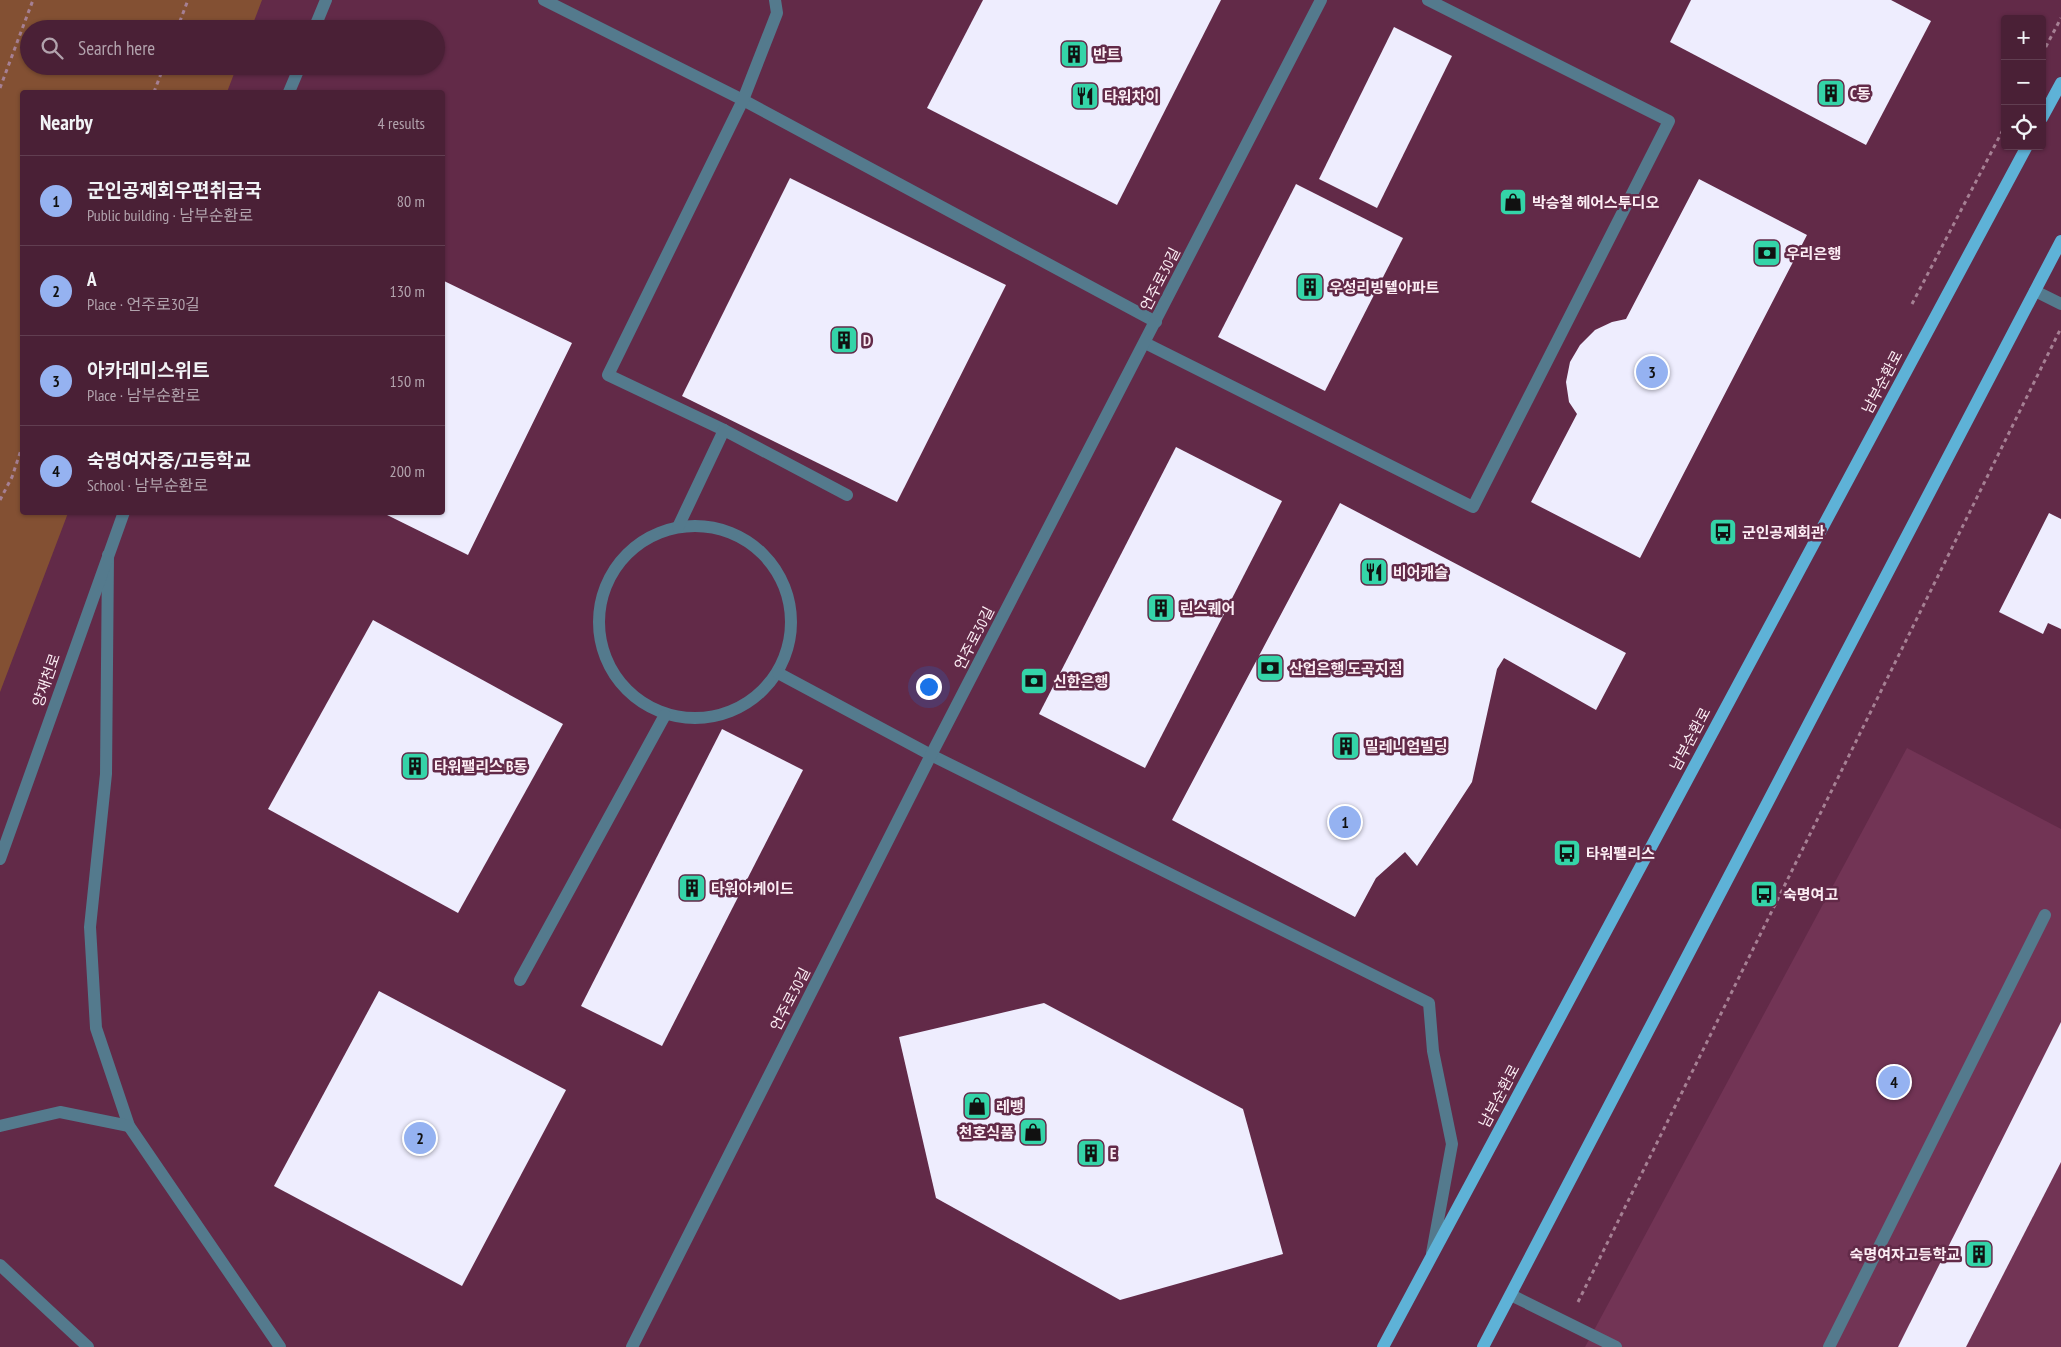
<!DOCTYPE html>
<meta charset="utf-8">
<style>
:root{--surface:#4a2036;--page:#51283e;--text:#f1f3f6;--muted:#b2a3ad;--line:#613e51;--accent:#95b2f1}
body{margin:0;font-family:"PT Sans Narrow","Noto Sans KR",sans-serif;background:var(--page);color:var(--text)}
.controls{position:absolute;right:15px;top:15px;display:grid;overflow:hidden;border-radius:5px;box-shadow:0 1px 4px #0004}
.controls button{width:45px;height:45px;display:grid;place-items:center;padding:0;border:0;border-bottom:1px solid var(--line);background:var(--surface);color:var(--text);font:25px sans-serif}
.you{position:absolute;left:928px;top:686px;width:18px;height:18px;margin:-12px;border:4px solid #fff;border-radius:50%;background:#1a73e8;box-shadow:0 0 0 8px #1a73e833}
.badge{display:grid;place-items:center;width:32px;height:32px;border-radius:50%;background:var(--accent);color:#111;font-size:16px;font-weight:700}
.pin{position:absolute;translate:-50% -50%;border:2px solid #fff;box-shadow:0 1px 5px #0006}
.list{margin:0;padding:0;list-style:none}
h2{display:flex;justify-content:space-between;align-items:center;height:65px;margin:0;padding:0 20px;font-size:21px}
h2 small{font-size:16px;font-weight:400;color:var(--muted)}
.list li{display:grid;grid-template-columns:32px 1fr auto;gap:15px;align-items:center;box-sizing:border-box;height:90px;padding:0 20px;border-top:1px solid var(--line)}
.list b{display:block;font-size:19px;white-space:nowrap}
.list p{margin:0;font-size:16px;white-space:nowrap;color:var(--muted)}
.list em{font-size:16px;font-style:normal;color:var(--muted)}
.icon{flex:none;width:28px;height:28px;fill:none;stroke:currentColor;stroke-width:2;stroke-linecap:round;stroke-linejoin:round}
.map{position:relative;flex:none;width:2061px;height:1347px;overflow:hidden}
.search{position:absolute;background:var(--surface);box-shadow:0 1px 4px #0004;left:20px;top:20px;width:425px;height:55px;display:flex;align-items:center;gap:12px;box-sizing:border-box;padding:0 18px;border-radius:28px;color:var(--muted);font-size:19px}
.panel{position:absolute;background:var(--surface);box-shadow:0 1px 4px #0004;left:20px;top:90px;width:425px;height:425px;border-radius:5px}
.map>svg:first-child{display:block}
</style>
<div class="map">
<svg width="2061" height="1347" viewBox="0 0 2061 1347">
<rect width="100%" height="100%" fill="#622a48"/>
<polygon fill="#723455" points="1907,748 2061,829 2061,1347 1585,1347"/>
<polygon fill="#835033" points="0,0 262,0 251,29 29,29 29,66 237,66 227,92 22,92 22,512 68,513 0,692"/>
<g fill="#eeedfe">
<polygon points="983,0 1221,0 1117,205 927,108"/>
<polygon points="1691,0 1891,0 1931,21 1866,145 1670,42"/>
<polygon points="1394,27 1452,56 1377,208 1319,179"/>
<polygon points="790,178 1006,285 897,502 682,396"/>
<polygon points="1699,179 1807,235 1640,558 1531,502 1577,414 1569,402 1566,382 1570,362 1580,345 1595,330 1612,322 1626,319"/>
<polygon points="1296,184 1403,238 1325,391 1218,337"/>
<polygon points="442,280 572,343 468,555 381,512 442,512"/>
<polygon points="1176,447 1282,501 1145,768 1039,714"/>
<polygon points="1340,503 1626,653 1596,710 1504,658 1497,669 1472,782 1417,866 1405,852 1376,878 1355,917 1172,820"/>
<polygon points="2049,513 2061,519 2061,629 2048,623 2043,634 1999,612"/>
<polygon points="373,620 563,724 458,913 268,809"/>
<polygon points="722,729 803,770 662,1046 581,1006"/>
<polygon points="379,991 566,1090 462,1286 274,1186"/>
<polygon points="1044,1003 1243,1109 1283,1254 1120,1300 936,1198 899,1037"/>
<polygon points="2061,1022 2061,1162 1966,1347 1898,1347"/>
</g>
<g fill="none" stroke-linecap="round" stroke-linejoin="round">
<g stroke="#a68094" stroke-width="3" stroke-dasharray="4 4" stroke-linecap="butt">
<polyline points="177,29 188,0"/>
<polyline points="2042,54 2061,18"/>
<polyline points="0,88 33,0"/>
<polyline points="154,92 164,66"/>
<polyline points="1912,304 2005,126"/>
<polyline points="0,500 12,477 22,447"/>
<polyline points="1578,1302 2061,328"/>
</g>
<g stroke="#547a8d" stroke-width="12">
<polyline points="544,0 743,100 1156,322"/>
<polyline points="314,29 326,0"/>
<polyline points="289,92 300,66"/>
<polyline points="2035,291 2061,304"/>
<polyline points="1145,343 1473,507 1669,121 1428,0"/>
<polyline points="724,430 608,375 743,100 777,13 775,0"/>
<circle cx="695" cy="622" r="96"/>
<polyline points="678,527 724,430 847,495"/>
<polyline points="108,555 106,774 90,927 96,1028 129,1126 280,1347"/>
<polyline points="778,673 931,755 1429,1003 1433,1051 1452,1144 1432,1253"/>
<polyline points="0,859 124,512"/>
<polyline points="520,980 665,715"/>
<polyline points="0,1126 60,1112 129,1126"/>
<polyline points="0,1265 88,1347"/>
<polyline points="1511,1295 1616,1347"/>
<polyline points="632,1347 931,755 1321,0"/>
<polyline points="1829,1347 2045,915"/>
</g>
<g stroke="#5eb2d7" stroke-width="12">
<polyline points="2042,118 2061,83"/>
<polyline points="1383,1347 2027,146"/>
<polyline points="1483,1347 2061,241"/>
</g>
</g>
<defs>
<g id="building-square" transform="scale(1.4375)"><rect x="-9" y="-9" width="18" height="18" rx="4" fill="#34d4a8" stroke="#622a48"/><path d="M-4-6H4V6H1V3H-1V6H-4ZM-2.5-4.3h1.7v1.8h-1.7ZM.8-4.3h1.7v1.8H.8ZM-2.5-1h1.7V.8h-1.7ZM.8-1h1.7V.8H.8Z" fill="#111"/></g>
<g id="restaurant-square" transform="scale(1.4375)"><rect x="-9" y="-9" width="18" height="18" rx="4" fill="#34d4a8" stroke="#622a48"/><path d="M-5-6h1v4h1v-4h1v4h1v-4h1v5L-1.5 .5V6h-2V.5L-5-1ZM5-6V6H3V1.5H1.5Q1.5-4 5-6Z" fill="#111"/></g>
<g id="shop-square" transform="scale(1.4375)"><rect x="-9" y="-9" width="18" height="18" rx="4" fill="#34d4a8" stroke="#622a48"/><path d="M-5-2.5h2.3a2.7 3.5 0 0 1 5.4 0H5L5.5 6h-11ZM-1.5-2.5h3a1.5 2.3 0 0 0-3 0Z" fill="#111"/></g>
<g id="bank-square" transform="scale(1.4375)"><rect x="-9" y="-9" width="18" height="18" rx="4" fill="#34d4a8" stroke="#622a48"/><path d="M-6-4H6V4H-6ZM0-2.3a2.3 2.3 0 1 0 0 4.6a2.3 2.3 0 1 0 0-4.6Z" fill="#111"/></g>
<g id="bus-square" transform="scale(1.4375)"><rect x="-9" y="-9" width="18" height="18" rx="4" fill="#34d4a8" stroke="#622a48"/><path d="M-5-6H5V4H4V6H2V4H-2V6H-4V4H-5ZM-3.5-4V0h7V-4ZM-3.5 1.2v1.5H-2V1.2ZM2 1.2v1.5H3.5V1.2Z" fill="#111"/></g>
</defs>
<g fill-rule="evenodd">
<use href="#building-square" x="1074" y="54"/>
<use href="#building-square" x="1831" y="93"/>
<use href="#restaurant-square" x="1085" y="96"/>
<use href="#shop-square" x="1513" y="202"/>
<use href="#bank-square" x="1767" y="253"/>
<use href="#building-square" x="1310" y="287"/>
<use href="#building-square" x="844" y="340"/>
<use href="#bus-square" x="1723" y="532"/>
<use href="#restaurant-square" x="1374" y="572"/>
<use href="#building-square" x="1161" y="608"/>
<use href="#bank-square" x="1270" y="668"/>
<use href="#bank-square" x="1034" y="681"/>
<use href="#building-square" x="1346" y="746"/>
<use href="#building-square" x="415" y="766"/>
<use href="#bus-square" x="1567" y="853"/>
<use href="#building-square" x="692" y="888"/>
<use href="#bus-square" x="1764" y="894"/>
<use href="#shop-square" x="977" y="1106"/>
<use href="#shop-square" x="1033" y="1132"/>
<use href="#building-square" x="1091" y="1153"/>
<use href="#building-square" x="1979" y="1254"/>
</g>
<g text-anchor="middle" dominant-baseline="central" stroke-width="5" stroke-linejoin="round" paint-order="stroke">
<g font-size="15" font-weight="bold" fill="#fcedf4" stroke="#622a48" text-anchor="start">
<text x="1093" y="54">반트</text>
<text x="1850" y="93">C동</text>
<text x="1104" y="96">타워차이</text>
<text x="1532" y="202">박승철 헤어스투디오</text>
<text x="1786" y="253">우리은행</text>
<text x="1329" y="287">우성리빙텔아파트</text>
<text x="863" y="340">D</text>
<text x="1742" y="532">군인공제회관</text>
<text x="1393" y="572">비어캐슬</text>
<text x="1180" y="608">린스퀘어</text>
<text x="1289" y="668">산업은행 도곡지점</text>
<text x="1053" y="681">신한은행</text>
<text x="1365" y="746">밀레니엄빌딩</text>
<text x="434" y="766">타워팰리스 B동</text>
<text x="1586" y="853">타워펠리스</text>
<text x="711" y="888">타워아케이드</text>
<text x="1783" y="894">숙명여고</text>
<text x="996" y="1106">레뱅</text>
<text x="1014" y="1132" text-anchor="end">천호식품</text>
<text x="1110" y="1153">E</text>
<text x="1960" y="1254" text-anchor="end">숙명여자고등학교</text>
</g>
<g font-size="15" fill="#fcedf4" stroke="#622a48">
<text transform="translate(1160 279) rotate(-63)">언주로30길</text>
<text transform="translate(1882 382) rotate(-62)">남부순환로</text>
<text transform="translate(974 638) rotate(-63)">언주로30길</text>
<text transform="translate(46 680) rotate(-71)">양재천로</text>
<text transform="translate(1690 739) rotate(-62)">남부순환로</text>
<text transform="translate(790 999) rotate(-63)">언주로30길</text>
<text transform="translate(1499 1096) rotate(-62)">남부순환로</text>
</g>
</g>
</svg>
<div class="controls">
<button>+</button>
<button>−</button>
<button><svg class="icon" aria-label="locate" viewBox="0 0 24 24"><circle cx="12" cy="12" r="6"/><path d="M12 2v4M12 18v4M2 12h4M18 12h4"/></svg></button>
</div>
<div class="you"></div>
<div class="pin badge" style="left:1345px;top:822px">1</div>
<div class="pin badge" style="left:420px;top:1138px">2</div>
<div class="pin badge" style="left:1652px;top:372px">3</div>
<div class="pin badge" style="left:1894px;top:1082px">4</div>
<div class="search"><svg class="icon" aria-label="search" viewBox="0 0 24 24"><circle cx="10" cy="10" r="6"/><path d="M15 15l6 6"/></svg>Search here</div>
<section class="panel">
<h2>Nearby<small>4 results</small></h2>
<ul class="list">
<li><span class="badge">1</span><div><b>군인공제회우편취급국</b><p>Public building · 남부순환로</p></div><em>80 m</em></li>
<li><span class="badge">2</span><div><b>A</b><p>Place · 언주로30길</p></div><em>130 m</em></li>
<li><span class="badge">3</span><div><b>아카데미스위트</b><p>Place · 남부순환로</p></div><em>150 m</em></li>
<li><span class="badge">4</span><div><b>숙명여자중/고등학교</b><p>School · 남부순환로</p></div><em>200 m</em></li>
</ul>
</section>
</div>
